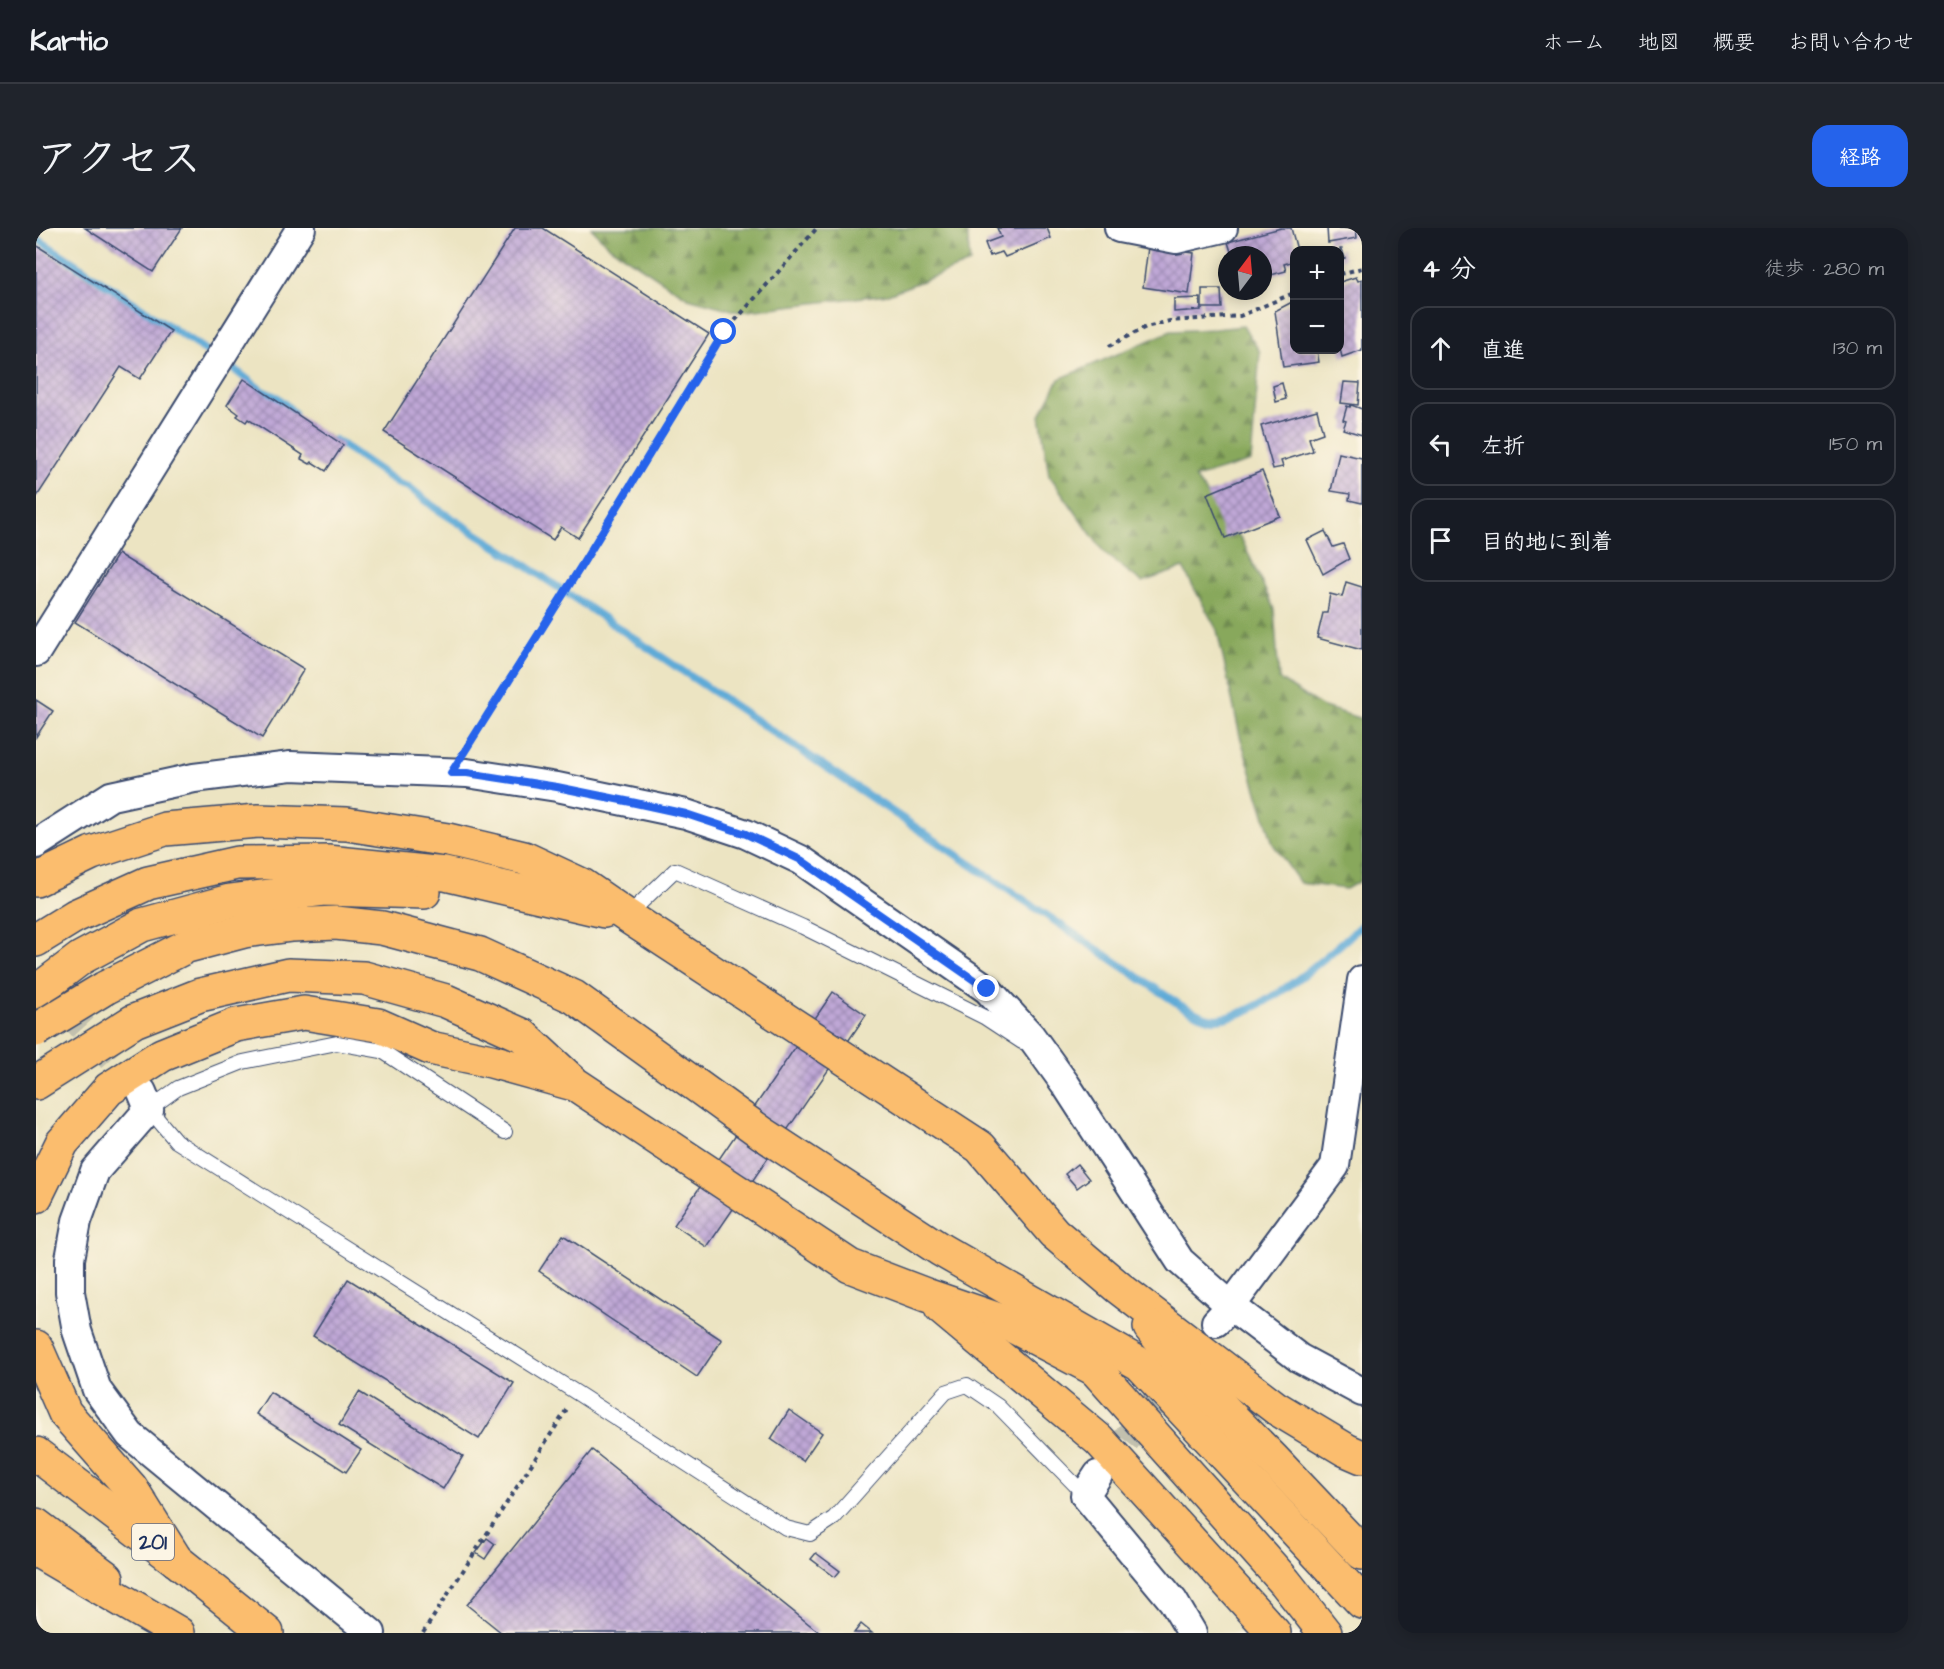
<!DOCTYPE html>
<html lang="ja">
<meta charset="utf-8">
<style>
:root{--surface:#171b24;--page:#20242c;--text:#f1f3f6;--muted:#9ea1a6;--line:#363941;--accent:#2563eb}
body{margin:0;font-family:"Architects Daughter","Klee One",sans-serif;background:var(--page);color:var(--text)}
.controls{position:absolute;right:18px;top:18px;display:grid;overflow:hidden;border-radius:12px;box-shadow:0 3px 15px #0003}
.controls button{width:54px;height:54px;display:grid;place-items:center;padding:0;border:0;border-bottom:2px solid var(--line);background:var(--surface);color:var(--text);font:30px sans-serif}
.compass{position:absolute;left:1182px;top:18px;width:54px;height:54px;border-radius:50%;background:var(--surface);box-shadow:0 3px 15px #0003;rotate:16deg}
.stop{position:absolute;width:18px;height:18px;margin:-14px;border:4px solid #2563eb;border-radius:50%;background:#fff}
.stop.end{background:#2563eb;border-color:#fff;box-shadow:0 2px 6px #0008}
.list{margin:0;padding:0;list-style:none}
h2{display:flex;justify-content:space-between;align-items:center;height:78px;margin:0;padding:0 24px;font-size:26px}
h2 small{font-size:20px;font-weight:400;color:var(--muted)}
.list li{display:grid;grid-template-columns:39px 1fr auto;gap:18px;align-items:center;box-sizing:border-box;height:84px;margin:0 12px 12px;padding:0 12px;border:2px solid var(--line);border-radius:18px}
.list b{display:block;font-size:22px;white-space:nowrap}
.list em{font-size:20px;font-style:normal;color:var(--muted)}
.icon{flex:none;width:33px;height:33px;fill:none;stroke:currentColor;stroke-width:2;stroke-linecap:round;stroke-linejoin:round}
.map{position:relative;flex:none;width:1326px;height:1405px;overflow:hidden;border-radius:18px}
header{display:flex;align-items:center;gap:36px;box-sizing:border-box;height:84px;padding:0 30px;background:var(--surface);border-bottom:2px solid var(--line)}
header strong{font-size:28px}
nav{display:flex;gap:33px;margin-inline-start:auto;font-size:21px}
.intro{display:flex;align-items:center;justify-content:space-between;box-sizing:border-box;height:144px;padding:0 36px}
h1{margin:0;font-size:42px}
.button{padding:15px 27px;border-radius:18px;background:var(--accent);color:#fff;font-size:21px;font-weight:700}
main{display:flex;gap:36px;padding:0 36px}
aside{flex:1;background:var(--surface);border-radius:18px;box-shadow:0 3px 15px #0003}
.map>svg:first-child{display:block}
</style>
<header>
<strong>Kartio</strong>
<nav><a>ホーム</a><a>地図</a><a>概要</a><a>お問い合わせ</a></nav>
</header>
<div class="intro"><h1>アクセス</h1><a class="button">経路</a></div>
<main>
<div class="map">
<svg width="1326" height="1405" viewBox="0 0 1326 1405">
<defs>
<pattern id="forest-firs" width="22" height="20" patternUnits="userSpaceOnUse" patternTransform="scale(1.5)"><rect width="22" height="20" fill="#88a85c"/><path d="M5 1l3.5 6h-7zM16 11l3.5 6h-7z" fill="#6e894f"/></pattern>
<pattern id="building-cross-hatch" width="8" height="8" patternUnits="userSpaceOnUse" patternTransform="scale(1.5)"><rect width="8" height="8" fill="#bfa7d6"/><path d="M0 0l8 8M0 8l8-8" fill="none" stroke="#9a88b1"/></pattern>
</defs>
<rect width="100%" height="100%" fill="#fcf5e5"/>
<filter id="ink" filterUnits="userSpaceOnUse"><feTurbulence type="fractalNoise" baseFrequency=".0167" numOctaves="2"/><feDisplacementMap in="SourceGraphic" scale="12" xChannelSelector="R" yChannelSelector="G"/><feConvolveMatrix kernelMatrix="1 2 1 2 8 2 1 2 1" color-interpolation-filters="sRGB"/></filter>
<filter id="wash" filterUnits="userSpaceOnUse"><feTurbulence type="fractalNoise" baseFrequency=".008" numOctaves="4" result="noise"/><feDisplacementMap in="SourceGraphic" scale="24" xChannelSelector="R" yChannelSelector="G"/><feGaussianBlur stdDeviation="1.35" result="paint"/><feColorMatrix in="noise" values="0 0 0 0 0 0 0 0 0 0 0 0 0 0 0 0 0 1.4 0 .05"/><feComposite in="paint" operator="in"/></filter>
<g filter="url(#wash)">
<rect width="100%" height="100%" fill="#ece4c2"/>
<g fill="url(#forest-firs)" stroke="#526c5d" stroke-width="1.5">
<polygon points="555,0 931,0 934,35 852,66 703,84 652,70 574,19"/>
<polygon points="1207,98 1224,124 1215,233 1159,250 1206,312 1238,381 1243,451 1285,478 1326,491 1326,638 1324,653 1310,661 1264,655 1237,616 1204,508 1181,402 1147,340 1106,354 1069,326 1013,247 1004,187 1023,151 1135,103 1179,101"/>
</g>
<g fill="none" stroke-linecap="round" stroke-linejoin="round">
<g stroke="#5eaad7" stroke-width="8">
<polyline points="0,10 199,142 226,163 242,170 258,185"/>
<path d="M 299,212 L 363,256 L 373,259 L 398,279 L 480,331 L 1144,777 C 1154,782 1168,791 1178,791 C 1224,790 1292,728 1326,697"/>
</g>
</g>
<g id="blocks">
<g fill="url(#building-cross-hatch)">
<polygon points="49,0 146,0 117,44"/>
<polygon points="479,0 507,0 673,106 542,310 525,299 517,312 348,204"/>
<polygon points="961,0 1011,0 1015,10 969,29 966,24 954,28 949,15 965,9"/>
<polygon points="1245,0 1255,0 1261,22 1258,22 1258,33 1248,36 1250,43 1227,49 1227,27 1196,27 1192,14"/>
<polygon points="1291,0 1320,0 1321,10 1292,15"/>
<polygon points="0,17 135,103 104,151 85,139 0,270"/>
<polygon points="1112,19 1158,25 1153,66 1107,59"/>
<polygon points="1304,21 1306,21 1309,30 1304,32"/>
<polygon points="1320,49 1322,53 1326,51 1326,122 1306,129 1304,121 1304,54"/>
<polygon points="1166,61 1185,61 1186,80 1166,80"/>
<polygon points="1164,70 1165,82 1138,84 1138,71"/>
<polygon points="1258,73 1258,122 1281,122 1283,134 1247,139 1239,83"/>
<polygon points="208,151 307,217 290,243 276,234 274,236 265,231 267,227 212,191 210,194 201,188 203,186 191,177"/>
<polygon points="1308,154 1324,155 1322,177 1305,175"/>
<polygon points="1246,155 1250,171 1240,174 1237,158"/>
<polygon points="1315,177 1326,181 1326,207 1307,201 1310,193 1307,192 1311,178 1314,179"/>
<polygon points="1281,182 1287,205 1273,210 1277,223 1245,233 1247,239 1237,241 1225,198"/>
<polygon points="1303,225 1326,230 1326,275 1313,272 1314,266 1295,263"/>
<polygon points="1226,243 1244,288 1189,310 1171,266"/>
<polygon points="1289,303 1297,319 1307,316 1313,331 1287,346 1271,312"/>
<polygon points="82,326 268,441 226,510 39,394"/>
<polygon points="1310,354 1326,359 1326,422 1281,410 1287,385 1291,385 1294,366 1306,369"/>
<polygon points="0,472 17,483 0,509"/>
<polygon points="797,764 830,787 671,1019 638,997"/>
<polygon points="1041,936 1053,951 1041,960 1029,946"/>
<polygon points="527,1007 686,1112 661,1149 503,1043"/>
<polygon points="312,1051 478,1155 443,1211 277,1108"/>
<polygon points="234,1164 325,1222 310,1244 220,1186"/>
<polygon points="323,1164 427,1228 407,1261 303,1197"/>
<polygon points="753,1182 786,1205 767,1233 735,1211"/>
<polygon points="556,1222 784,1405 466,1405 431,1377"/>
<polygon points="451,1310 459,1316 449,1331 440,1325"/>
<polygon points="780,1325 804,1343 799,1349 775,1331"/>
<polygon points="825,1396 836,1405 818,1405"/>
</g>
</g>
</g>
<g filter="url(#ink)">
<use href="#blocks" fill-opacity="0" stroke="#3a4a6d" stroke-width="1.5"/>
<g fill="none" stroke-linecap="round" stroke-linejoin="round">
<g stroke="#c2c0ae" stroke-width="28" stroke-dasharray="28 14" stroke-linecap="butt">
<polyline points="0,748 106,864"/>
<polyline points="1064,1246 1142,1144"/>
</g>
<g stroke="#3a4a6d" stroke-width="16">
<g id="service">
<polyline points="591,688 639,642 767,699 948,789 986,814"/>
<polyline points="469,904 346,823 301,815 207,834 142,860 113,881 140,913 541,1165 750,1300 774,1306 798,1290 910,1164 931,1157 962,1178 1049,1267"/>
</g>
</g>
<g stroke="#3a4a6d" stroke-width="32">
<g id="minor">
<polyline points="1083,0 1140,11 1187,0"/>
<polyline points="0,424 265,0"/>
<polyline points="0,616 75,568 158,550 255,538 431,545 521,559 650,586 710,606 765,632 951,761 994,807 1030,857 1144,1033 1195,1078 1263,1130 1326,1164"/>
<polyline points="106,864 113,881 59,943 41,993 34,1031 34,1064 41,1103 61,1162 94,1207 335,1405"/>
<polyline points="1180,1094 1195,1078 1299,938 1326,752"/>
<polyline points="1062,1247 1049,1267 1137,1373 1156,1405"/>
</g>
</g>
<g stroke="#3a4a6d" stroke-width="36">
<g id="trunk">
<polyline points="0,1226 140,1332 231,1405"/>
<polyline points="0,1297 71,1350"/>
</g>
</g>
<g stroke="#3a4a6d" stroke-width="36">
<g id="motorway">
<polyline points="0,652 56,625 129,601 222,593 311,596 412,612 488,630 546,657 591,688 944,919 1018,1005 1083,1060 1240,1180 1310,1222 1326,1229"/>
<polyline points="0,712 39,688 112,655 201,635 292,634 409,646 568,683"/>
<polyline points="69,760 151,718 208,703 256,697 300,695 346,700 444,726 538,769 726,905 905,1022 1104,1136 1326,1374"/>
<polyline points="0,764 45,730 106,697 194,673 289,661 388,664"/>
<polyline points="0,855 98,793 164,767 252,747 328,750 410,773 486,807 539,856 814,1038 890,1067 969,1094 1059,1141"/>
<polyline points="0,968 26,915 73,861 126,827 200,797 268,785 342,797 394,820 455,833 534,855"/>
<polyline points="905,1080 1063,1212 1238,1405"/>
<polyline points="1114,1099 1148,1141 1237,1231 1326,1325"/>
<polyline points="0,1119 29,1185 95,1260 140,1332"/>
<polyline points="1042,1128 1059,1141 1249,1354 1289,1405"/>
<polyline points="0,1322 142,1405"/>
</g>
</g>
<g stroke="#3a4a6d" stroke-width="4" stroke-dasharray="4.5 4.5" stroke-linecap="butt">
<polyline points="1304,46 1326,40"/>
<polyline points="1073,118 1110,99 1134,93 1204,88 1258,65"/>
<polyline points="431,519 544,340 689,104 781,0"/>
<polyline points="387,1405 531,1181"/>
</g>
<use href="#service" stroke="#fff" stroke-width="14"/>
<use href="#minor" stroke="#fff" stroke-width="28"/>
<use href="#trunk" stroke="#fbbd6e" stroke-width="33"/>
<use href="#motorway" stroke="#fbbd6e" stroke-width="33"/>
<g stroke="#3a4a6d" stroke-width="36" stroke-linecap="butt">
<polyline id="motorway-bridge" points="0,802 69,760"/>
</g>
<use href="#motorway-bridge" stroke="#fbbd6e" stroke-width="33"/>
</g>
</g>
<g fill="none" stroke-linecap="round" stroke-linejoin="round" filter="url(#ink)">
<polyline stroke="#2563eb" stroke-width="8" points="688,104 544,340 415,545 431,545 521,559 595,574 650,586 710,606 765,632 951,761"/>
</g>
<g text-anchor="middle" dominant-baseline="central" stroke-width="5" stroke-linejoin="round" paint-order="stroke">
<rect fill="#fcf5e5" stroke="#5e6a86" stroke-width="1.5" x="96" y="1296" width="42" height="36" rx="4.5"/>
<g font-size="21" font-weight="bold" fill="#1b2f5e">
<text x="117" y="1314">201</text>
</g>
</g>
</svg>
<div class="controls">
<button>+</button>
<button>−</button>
</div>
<svg class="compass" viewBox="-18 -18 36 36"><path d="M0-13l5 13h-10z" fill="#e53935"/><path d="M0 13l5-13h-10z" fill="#9ea1a6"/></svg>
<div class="stop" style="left:688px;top:104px"></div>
<div class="stop end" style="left:951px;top:761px"></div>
</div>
<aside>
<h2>4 分<small>徒歩 · 280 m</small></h2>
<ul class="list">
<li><svg class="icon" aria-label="ahead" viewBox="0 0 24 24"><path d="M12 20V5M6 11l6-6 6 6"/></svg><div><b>直進</b></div><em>130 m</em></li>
<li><svg class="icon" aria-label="left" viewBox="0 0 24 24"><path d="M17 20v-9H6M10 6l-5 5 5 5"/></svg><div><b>左折</b></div><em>150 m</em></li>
<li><svg class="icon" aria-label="arrive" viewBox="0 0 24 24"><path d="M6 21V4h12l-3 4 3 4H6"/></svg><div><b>目的地に到着</b></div></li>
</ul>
</aside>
</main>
